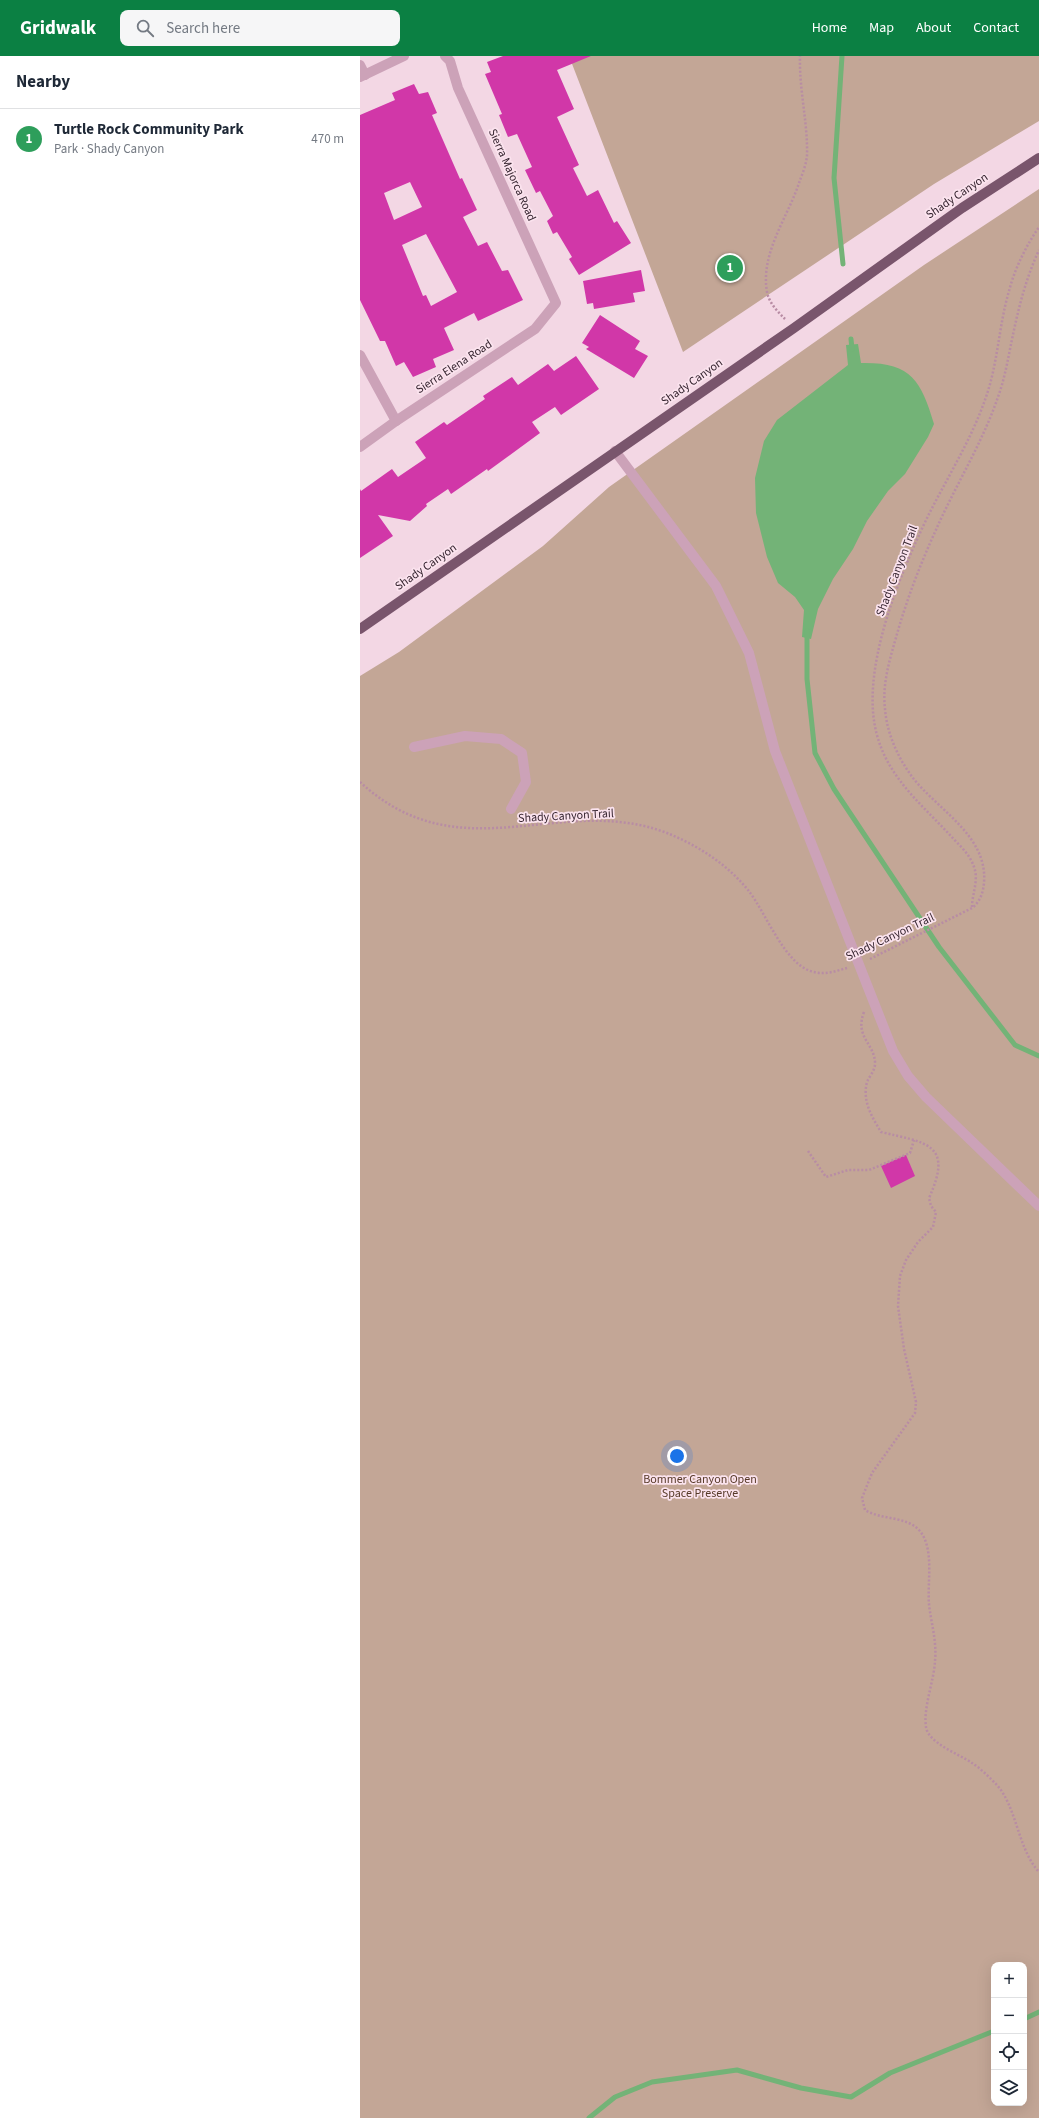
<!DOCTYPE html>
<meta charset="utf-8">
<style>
:root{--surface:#fff;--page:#f6f6f7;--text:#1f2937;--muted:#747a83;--line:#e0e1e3;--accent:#0b8043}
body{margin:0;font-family:"Source Sans 3",sans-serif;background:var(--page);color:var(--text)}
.controls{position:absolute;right:12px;bottom:12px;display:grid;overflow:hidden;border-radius:8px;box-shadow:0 4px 16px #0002}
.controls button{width:36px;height:36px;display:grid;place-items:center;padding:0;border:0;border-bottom:1px solid var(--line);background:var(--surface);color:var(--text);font:20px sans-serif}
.you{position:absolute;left:317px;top:1400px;width:14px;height:14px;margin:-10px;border:3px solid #fff;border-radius:50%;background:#1a73e8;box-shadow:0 0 0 6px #1a73e833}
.badge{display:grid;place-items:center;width:26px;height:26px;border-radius:50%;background:var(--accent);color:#fff;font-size:13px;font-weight:700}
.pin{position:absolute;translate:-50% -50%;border:2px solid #fff;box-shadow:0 1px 4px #0006}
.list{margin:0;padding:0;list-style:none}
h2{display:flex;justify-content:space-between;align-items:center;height:52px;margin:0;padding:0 16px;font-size:17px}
h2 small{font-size:13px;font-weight:400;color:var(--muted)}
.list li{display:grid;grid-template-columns:26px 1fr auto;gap:12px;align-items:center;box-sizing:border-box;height:60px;padding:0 16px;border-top:1px solid var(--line)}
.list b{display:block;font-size:15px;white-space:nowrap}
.list p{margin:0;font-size:13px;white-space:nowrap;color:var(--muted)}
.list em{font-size:13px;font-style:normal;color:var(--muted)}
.icon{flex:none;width:22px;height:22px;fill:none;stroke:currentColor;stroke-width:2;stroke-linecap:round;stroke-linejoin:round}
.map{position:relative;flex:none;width:679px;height:2062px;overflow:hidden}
header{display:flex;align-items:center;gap:24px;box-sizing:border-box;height:56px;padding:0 20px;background:var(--accent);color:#fff}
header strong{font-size:19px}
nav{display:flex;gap:22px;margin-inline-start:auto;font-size:14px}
.search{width:280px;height:36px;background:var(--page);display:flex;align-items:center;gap:10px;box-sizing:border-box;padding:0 14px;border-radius:8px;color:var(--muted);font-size:15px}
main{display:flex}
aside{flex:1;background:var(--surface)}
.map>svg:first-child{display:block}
</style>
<header>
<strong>Gridwalk</strong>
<div class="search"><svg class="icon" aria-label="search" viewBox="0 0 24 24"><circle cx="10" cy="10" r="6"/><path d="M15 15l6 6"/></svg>Search here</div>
<nav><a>Home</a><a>Map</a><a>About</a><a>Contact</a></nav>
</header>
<main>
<aside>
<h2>Nearby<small></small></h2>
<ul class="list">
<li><span class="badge" style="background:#2e9e5b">1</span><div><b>Turtle Rock Community Park</b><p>Park · Shady Canyon</p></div><em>470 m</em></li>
</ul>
</aside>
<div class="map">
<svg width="679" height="2062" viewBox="0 0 679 2062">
<rect width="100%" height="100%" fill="#f3d7e4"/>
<g fill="#c3a696" fill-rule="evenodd">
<polygon points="209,0 679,0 679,65 574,128 323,296"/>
<path d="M 679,133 L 679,2062 L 0,2062 L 0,620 L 39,596 L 183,490 L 249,431 L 564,209 ZM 634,1909 L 664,1909 L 664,2047 L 634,2047 Z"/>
</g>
<path fill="#73b377" d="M 498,288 L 501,307 C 551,306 561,324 574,368 L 568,381 L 545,418 L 528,435 L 507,465 L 493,493 L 473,523 L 458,553 L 451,583 L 442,581 L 444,554 L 435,541 L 418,527 L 407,501 L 396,457 L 395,422 L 404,385 L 417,364 L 488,309 L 486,289 Z"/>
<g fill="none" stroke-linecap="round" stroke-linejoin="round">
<g stroke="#73b377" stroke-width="5">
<polyline points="482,0 474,122 483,208"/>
<polyline points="491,283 492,293"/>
<polyline points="447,575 447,623 455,697 474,733 579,891 655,989 679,1000"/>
<polyline points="664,1963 679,1956"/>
<polyline points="229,2062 255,2041 292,2026 377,2014 441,2032 491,2041 530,2017 634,1975"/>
</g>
</g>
<g fill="#d137a8" fill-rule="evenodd">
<polygon points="143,0 231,0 197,14 214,53 197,61 219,109 213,112 227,140 238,134 254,167 257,165 271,187 219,219 209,203 212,201 197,176 193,178 187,165 193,160 180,135 176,137 165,114 172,111 157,78 148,81 139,59 142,58 125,18 131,16 127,6"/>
<path d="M 54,28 L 59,38 L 68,36 L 77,57 L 72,59 L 100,123 L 102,122 L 117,154 L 103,161 L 118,190 L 127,186 L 142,215 L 148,214 L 163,244 L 118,265 L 114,257 L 84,272 L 94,294 L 73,303 L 76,311 L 53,321 L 44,306 L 36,310 L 25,285 L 20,285 L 0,244 L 0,59 L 35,44 L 32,37 ZM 50,126 L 62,151 L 34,164 L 24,137 ZM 66,178 L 97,236 L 71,250 L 66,239 L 63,240 L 42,189 Z"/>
<polygon points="281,214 285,235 273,237 275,246 234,253 233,247 227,248 223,225"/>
<polygon points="240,259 280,285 275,293 288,300 274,322 226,293 229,291 222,287"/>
<polygon points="216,300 239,333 201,359 195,351 172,366 180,377 128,415 127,413 91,438 88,433 66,448 67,450 50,465 18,459 33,480 0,502 0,433 1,435 32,413 38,421 66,402 55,386 84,366 87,369 125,343 123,340 152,321 158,329 188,308 194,315"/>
<polygon points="546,1099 555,1120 531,1132 521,1110"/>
</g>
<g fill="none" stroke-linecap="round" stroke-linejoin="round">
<g stroke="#b88ca4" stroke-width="2.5" stroke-dasharray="2 2" stroke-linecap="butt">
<path d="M 425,263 C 418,256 409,247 407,236 C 400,196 429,160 440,124 C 443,117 446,108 447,100 C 448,67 439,34 440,0"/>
<path d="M 0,726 C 101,819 200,736 307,777 C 337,789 367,808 388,834 C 407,858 425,910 454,916 C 465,919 476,915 487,912"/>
<path d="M 612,851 C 612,838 619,824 614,811 C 610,798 598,788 589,778 C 561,748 528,721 517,679 C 499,615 540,518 568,460 C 588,420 613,381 627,338 C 638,305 639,269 649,235 C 655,212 666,190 679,171"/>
<path d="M 510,903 L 612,852 C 620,846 623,837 624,827 C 628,780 579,755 553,722 C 538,702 527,678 525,653 C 522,627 530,603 537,578 C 547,543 560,509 575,476 C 595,430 622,388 638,341 C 646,319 649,296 654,274 C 660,246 667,220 679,194"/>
<path d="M 504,956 C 494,982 516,988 515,1009 C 514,1016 509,1021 507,1026 C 502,1045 512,1061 521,1076 C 566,1087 594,1087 569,1142 L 571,1150 L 576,1156 L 573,1171 L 558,1186 L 546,1204 L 540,1220 L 538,1250 L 544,1293 L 556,1346 L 555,1357 L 512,1417 L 502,1442 L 505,1454 C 521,1464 546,1460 559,1474 C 575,1492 567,1526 569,1548 C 571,1567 577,1585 575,1605 C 574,1625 563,1652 566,1671 C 568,1687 599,1698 612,1707 C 620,1712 628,1720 635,1727 C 657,1749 657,1792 679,1816"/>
<polyline points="448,1095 466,1121 488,1114 509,1114 550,1097 554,1084"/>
</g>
<g stroke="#cca2b8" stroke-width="10">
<polyline points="0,9 5,19"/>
<polyline points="0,21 44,0"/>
<polyline points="0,299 36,365"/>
<polyline points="0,391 36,365 175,273 196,247 98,32 90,5 85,0"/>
<polyline points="255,395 356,530 389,597 415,695 533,995 548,1020 566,1041 679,1150"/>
<polyline points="54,691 105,680 141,683 162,697 166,726 151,753"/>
</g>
<polyline stroke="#79556c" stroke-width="10" points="0,573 434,272 602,152 679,102"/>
</g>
<g text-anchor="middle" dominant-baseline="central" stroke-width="3.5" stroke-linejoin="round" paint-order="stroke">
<g font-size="12" fill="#362530" stroke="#fbe3ee">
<text transform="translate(152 119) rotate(66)">Sierra Majorca Road</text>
<text transform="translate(597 140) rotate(-34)">Shady Canyon</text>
<text transform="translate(94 311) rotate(-33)">Sierra Elena Road</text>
<text transform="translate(332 326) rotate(-35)">Shady Canyon</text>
<text transform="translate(66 511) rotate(-35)">Shady Canyon</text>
<text transform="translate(537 515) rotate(-69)">Shady Canyon Trail</text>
<text transform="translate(206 760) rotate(-3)">Shady Canyon Trail</text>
<text transform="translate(530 881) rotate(-25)">Shady Canyon Trail</text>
</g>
<g font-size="12" fill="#563927" stroke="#fbe3ee">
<text x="340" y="1423">Bommer Canyon Open<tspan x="340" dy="14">Space Preserve</tspan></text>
</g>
</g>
</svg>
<div class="controls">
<button>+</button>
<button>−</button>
<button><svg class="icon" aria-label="locate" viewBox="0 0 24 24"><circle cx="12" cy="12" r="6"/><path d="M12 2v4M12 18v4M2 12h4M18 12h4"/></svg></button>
<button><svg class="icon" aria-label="layers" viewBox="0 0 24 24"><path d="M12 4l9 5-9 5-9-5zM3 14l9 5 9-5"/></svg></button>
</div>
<div class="you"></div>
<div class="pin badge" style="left:370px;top:212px;background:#2e9e5b">1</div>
</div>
</main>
